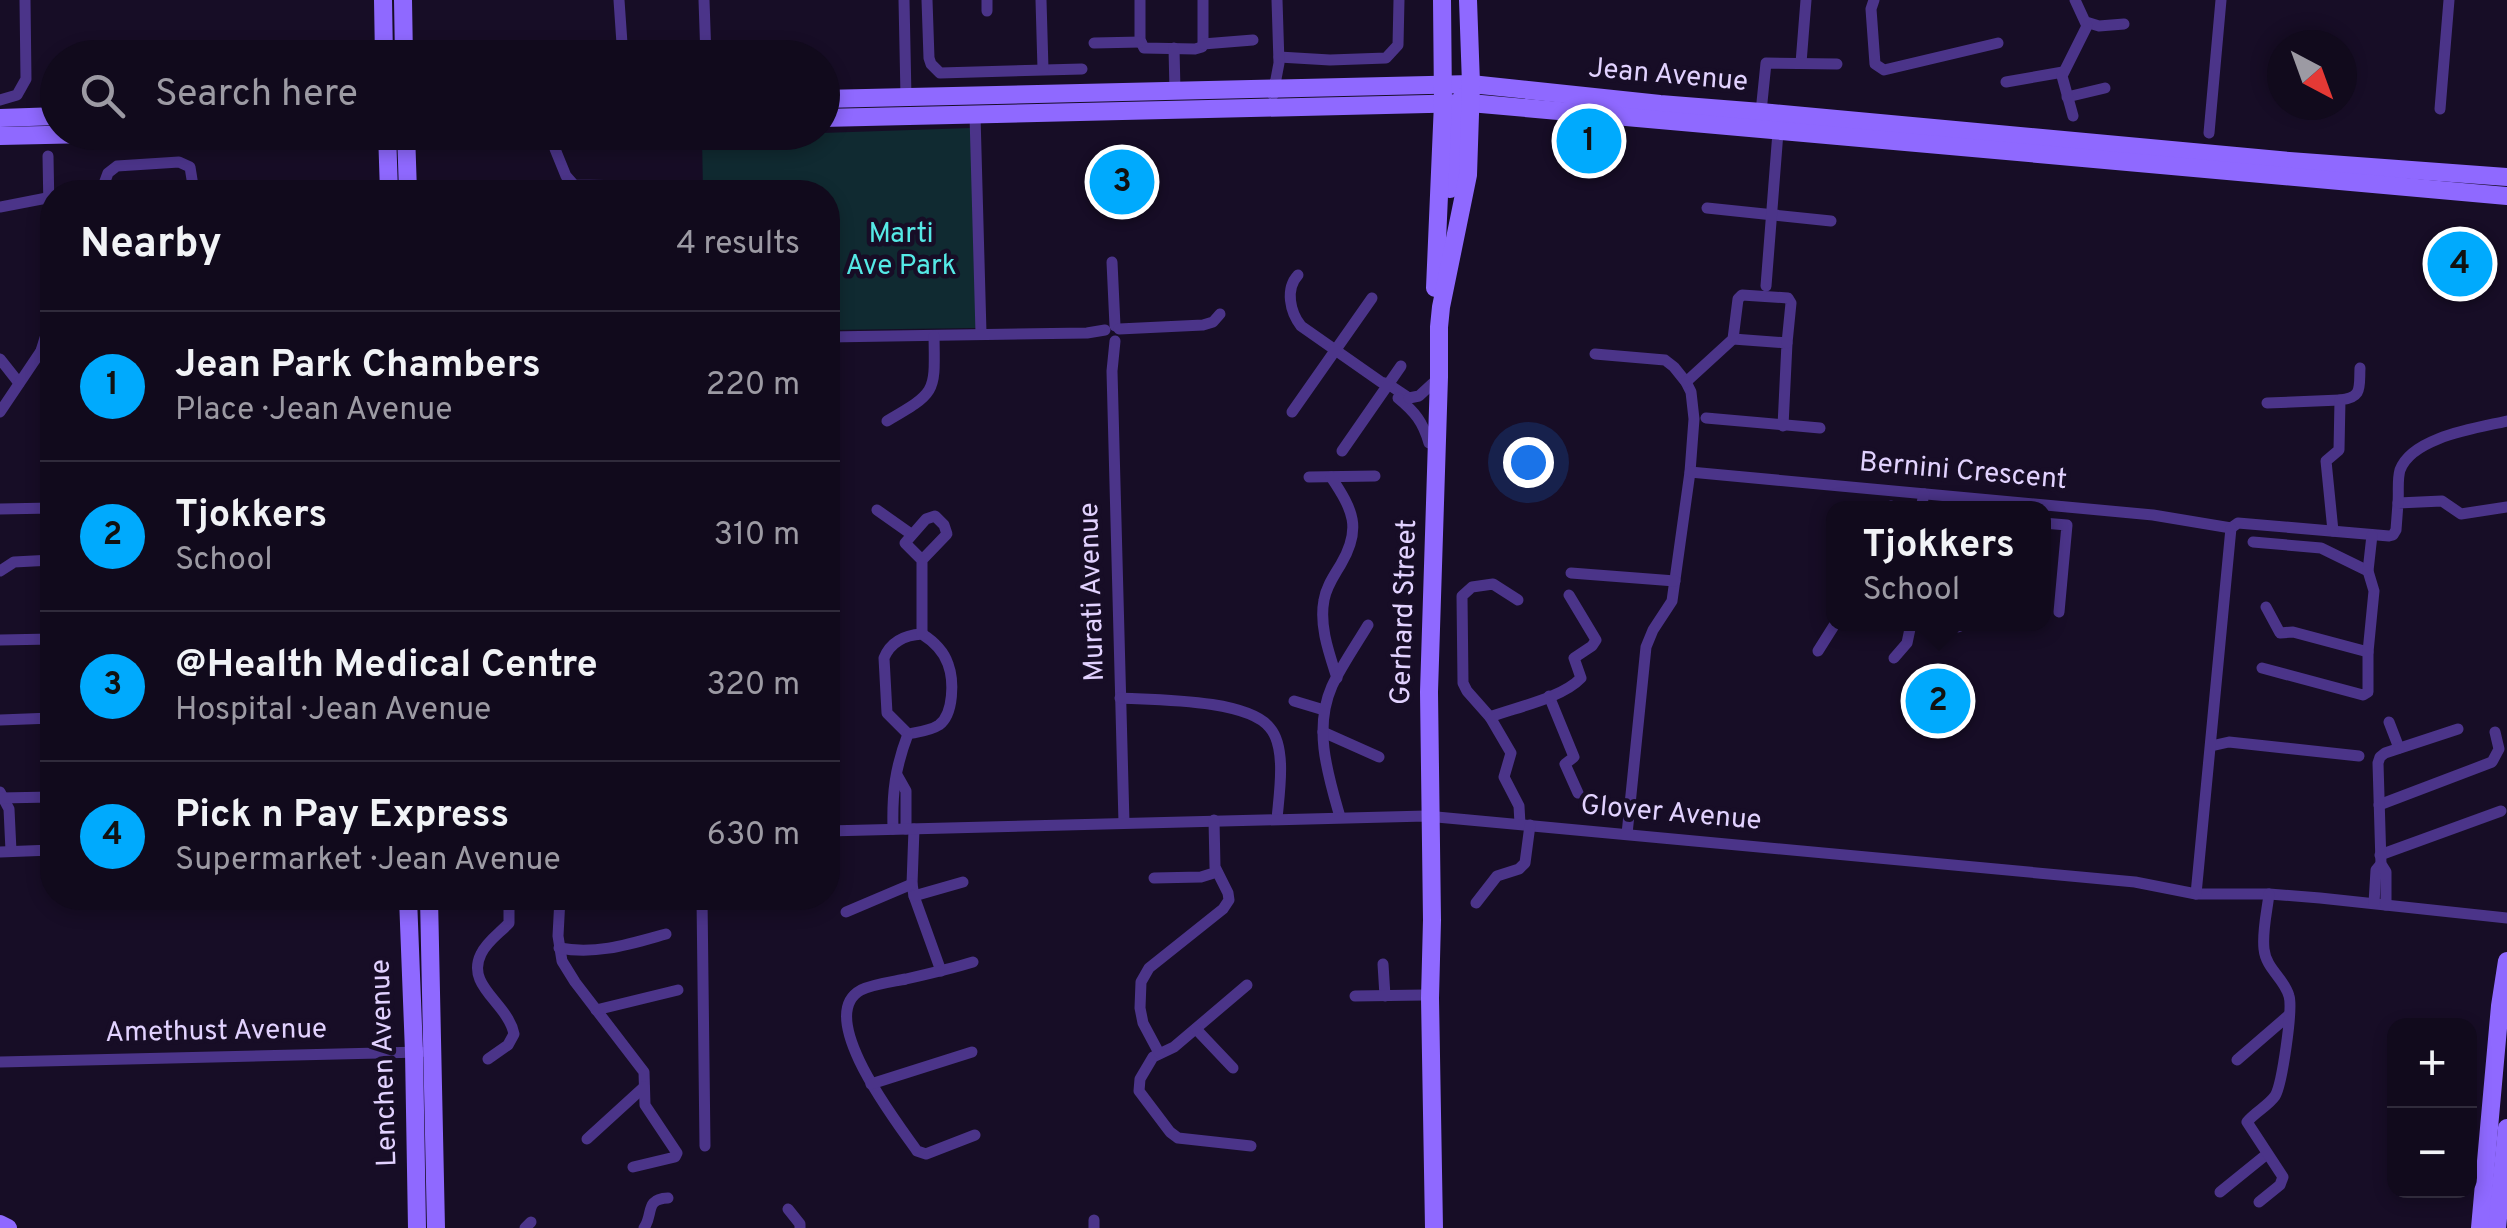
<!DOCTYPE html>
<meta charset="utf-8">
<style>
:root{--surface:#110a1c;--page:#1a1325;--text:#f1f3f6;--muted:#9c9aa3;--line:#302b3b;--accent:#00aafd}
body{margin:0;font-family:Overpass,sans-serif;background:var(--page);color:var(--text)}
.controls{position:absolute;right:30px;bottom:30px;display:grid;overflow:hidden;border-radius:20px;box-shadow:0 5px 15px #0003}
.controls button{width:90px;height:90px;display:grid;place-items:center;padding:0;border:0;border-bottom:2px solid var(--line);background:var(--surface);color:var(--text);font:50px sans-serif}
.compass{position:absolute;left:2267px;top:30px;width:90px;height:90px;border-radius:50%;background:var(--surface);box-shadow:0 5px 15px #0003;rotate:139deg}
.you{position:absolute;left:1528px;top:462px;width:35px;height:35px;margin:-25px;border:8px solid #fff;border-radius:50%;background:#1a73e8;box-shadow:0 0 0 15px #1a73e833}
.badge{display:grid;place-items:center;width:65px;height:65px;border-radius:50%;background:var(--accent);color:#111;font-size:32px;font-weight:700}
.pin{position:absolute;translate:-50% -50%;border:5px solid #fff;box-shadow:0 2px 10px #0006}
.popup{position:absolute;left:1826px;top:501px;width:225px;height:130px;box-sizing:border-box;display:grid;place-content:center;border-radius:20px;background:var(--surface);filter:drop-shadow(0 2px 8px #0005);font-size:32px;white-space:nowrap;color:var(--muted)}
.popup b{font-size:38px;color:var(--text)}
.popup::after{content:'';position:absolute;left:50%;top:100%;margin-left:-20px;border:20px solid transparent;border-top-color:var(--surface)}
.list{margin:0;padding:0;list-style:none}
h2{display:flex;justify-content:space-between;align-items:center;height:130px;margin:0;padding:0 40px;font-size:42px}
h2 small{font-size:32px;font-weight:400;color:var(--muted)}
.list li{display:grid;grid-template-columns:65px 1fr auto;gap:30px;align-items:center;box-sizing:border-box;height:150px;padding:0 40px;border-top:2px solid var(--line)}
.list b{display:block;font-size:38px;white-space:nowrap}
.list p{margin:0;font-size:32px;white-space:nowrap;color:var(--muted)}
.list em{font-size:32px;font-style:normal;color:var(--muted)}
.icon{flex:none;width:55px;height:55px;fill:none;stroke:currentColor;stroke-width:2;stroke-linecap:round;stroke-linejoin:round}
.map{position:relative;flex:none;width:2507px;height:1228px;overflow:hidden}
.search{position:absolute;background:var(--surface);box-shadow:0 5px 15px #0003;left:40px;top:40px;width:800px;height:110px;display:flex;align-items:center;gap:25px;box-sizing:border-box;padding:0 35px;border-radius:55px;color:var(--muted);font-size:38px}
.panel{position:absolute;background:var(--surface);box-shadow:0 5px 15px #0003;left:40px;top:180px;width:800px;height:730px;border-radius:40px}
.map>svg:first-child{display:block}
</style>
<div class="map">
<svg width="2507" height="1228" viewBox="0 0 2507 1228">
<rect width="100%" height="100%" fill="#170d26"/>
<polygon fill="#102a31" points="971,128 977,328 828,330 828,192 703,192 702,137"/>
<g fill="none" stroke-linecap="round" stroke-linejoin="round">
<g stroke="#4b3489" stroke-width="11">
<polyline points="619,0 623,58"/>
<polyline points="704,0 706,58"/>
<polyline points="904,0 906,97"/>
<polyline points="927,0 929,58 931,64 940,73 1082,69"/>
<polyline points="987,0 987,11"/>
<polyline points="1041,0 1043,69"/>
<polyline points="1140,0 1140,40 1144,48 1195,49 1202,47 1203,44 1203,0"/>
<polyline points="1874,0 1871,9 1875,64 1884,70 1998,43"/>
<polyline points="2086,22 2099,26 2124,24"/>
<polyline points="1094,43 1141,42"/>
<polyline points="1203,44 1253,40"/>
<polyline points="1174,48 1175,91"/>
<polyline points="1279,57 1330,60 1386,58 1398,45 1399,0"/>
<polyline points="1801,63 1806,0"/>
<polyline points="2006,82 2063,72"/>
<polyline points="1273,95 1279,63 1277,0"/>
<polyline points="2067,97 2105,88"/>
<polyline points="0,100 17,95 26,79 25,0"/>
<polyline points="2440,109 2449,0"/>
<polyline points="1761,112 1766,63 1837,64"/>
<polyline points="975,115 981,333"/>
<polyline points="2073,116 2062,76 2087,26 2075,0"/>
<polyline points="2209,133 2221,0"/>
<polyline points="555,149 566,176 574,185 636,186 644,187 654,192"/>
<polyline points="75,192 102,187"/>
<polyline points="101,192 108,173 117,166 179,162 190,167 194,192"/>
<polyline points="0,207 52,197"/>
<polyline points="1707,208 1831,221"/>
<polyline points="1112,262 1115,326"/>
<path d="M 1298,275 C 1285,289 1290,312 1301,326 L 1381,382 L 1388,384 L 1409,398"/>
<polyline points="1766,286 1778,132"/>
<polyline points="1119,329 1203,325 1213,322 1220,314"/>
<polyline points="828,337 1087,333 1105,330"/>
<polyline points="1733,339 1787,343 1783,426"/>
<polyline points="1115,341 1112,371 1124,823"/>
<polyline points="41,351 52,372"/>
<polyline points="1595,354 1665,360 1674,367 1686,382 1691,392 1694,419 1690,472 1672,601 1653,630 1646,647 1627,834"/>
<polyline points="0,359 19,383"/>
<polyline points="1686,382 1733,339 1738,299 1742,295 1788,298 1791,303 1787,343"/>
<path d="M 1398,398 C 1415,412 1423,422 1429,443"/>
<polyline points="1409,398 1419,396 1432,384"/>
<polyline points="2267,403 2340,400"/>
<polyline points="0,412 41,351 51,319 48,156"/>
<polyline points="1292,412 1372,298"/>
<polyline points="1706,418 1820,428"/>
<path d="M 887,421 C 937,392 935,393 934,336"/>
<polyline points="1342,451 1401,366"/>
<polyline points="1690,472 2153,515 2231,528 2238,523 2389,536 2393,535 2396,530 2398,503 2442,501 2461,514 2507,507"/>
<polyline points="1309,477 1375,476"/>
<path d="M 1331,477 C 1353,510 1362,528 1341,564 C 1334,576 1326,587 1324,600 C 1319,626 1329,653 1337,678"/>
<path d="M 2398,503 C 2399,493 2397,480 2400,470 C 2412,437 2477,428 2507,421"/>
<polyline points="1884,508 1891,506 1898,508"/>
<polyline points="1921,508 1924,494"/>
<polyline points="0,509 52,508"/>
<polyline points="877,510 911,534"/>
<polyline points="2043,523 2067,525 2059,612"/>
<path d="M 2333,531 L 2326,461 L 2339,450 L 2340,400 C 2363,398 2359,387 2360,368"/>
<polyline points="2253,542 2321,548 2368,571"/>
<polyline points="0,571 14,562 52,560"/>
<polyline points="1571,573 1675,581"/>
<polyline points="2266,607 2280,633 2293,632 2368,652"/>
<polyline points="1958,627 1965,624"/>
<path d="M 922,634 C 933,641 944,652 948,664 C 954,680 954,714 939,725 C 930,731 918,732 908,734 L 887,713 L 884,658 C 891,641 905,635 922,634 Z"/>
<polyline points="922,634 922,560 947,534 944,525 935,516 926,519 905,543 922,560"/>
<polyline points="0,640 52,639"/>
<polyline points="1818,651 1835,624"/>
<polyline points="1894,658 1907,643 1911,624"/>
<polyline points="2262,668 2363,695 2368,692 2368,652 2374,591 2368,571 2372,535"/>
<polyline points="1549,696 1574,757 1565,764 1578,793"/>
<path d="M 1120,698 C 1155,700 1248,699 1270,728 C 1287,748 1279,794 1277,819"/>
<polyline points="1294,701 1324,710"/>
<polyline points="1490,717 1467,691 1463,683 1462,596 1472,587 1493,584 1518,600"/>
<polyline points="0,720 52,718"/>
<polyline points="2389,722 2399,748"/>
<polyline points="1323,732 1379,757"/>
<polyline points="2211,746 2229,742 2359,756"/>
<polyline points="897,775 906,791 906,829"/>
<polyline points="0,792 9,809 11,851"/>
<polyline points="0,798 52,797"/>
<polyline points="2379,805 2492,762 2499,749 2495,732"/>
<path d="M 1340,817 C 1328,775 1313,729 1332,686 C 1342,665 1356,645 1368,625"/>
<path d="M 1520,824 L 1519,806 L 1504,777 L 1511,753 L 1490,717 C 1517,707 1562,698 1581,678 L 1574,658 L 1592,646 L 1596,640 L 1569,595"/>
<path d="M 893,829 C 892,793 895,768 908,734"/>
<polyline points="914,829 912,884 914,896 941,971"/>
<polyline points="828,831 1426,816 2135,882 2196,894 2269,894 2320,898 2507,918"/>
<polyline points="0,852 52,850"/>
<polyline points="2380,855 2501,811"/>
<polyline points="1154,878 1201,877 1217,872"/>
<polyline points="2196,894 2231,528"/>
<polyline points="914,896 963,882"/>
<polyline points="560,898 558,936 562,961 575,982 644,1072 645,1105 677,1153 675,1157 633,1167"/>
<polyline points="702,898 705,1146"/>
<polyline points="1476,903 1497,876 1519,869 1525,863 1530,825"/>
<polyline points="2374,903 2376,870 2381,864"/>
<polyline points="2386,905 2386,872 2381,864 2378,763 2380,757 2385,753 2458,729"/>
<polyline points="846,912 912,884"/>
<path d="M 559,948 C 597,955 630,944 666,934"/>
<path d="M 973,962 C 950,969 928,974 906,979 C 891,982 874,984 861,990 C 813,1016 899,1125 917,1151 L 926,1154 L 975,1135"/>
<polyline points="1383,964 1385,996"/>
<polyline points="1247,985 1174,1047 1153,1057 1140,1079 1139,1091 1170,1132 1178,1138 1251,1146"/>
<polyline points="1355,996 1424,995"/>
<polyline points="596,1010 678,990"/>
<polyline points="1196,1029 1233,1068"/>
<polyline points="1159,1053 1143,1023 1140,1008 1141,982 1149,968 1223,909 1229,900 1228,893 1215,867 1214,820"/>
<path d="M 488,1059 L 508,1045 L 514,1034 C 508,1003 465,986 481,954 C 487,941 500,933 509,923 L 509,903 L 512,898"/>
<polyline points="2237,1060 2289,1015"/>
<polyline points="0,1062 421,1052"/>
<polyline points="871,1084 972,1052"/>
<polyline points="587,1139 644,1087"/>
<polyline points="2220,1192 2267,1154"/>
<path d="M 2259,1202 L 2280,1185 L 2283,1177 L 2247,1122 C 2255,1112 2268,1106 2275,1096 C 2282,1085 2293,1009 2289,996 C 2284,978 2266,969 2264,949 C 2262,931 2267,912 2269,894"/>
<polyline points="788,1209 800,1224 800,1228"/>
<polyline points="525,1228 531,1222"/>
<path d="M 644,1228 C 654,1214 644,1199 668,1198"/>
<polyline points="1094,1228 1094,1220"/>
</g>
<g stroke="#8f69ff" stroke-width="18">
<polyline points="383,0 384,58"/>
<polyline points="403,0 404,58"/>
<polyline points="822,99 1471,84 1660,104 1761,112 2289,161 2507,177"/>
<polyline points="0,118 58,116"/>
<polyline points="822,118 1470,103 2507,196"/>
<polyline points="387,132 389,192"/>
<polyline points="406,132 408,192"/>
<polyline points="0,136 182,132"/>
<polyline points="1450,189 1457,111 1462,97"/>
<polyline points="1435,288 1443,103 1442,0"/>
<polyline points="408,898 414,1052 417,1228"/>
<polyline points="429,898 436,1228"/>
<polyline points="0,1224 8,1228"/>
<polyline points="1434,1228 1430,998 1432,920 1429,692 1439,377 1439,327 1441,307 1468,175 1471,84 1468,0"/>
<polyline points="2480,1228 2500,1006 2507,961"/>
<polyline points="2497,1228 2507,1128"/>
</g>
</g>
<g text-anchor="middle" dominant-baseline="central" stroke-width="9" stroke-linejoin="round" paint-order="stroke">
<g font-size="28" fill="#e2d2ff" stroke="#170d26">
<text transform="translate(1668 76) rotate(5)">Jean Avenue</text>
<text transform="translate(1963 472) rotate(5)">Bernini Crescent</text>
<text transform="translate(1093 592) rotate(-92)">Murati Avenue</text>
<text transform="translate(1405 612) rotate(-88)">Gerhard Street</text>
<text transform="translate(1671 814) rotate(5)">Glover Avenue</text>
<text transform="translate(216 1032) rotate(-1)">Amethust Avenue</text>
<text transform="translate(385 1063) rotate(-92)">Lenchen Avenue</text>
</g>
<g font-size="28" fill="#55e9e6" stroke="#170d26">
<text x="901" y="235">Marti<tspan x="901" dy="32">Ave Park</tspan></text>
</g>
</g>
</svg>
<div class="controls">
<button>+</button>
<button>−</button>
</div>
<svg class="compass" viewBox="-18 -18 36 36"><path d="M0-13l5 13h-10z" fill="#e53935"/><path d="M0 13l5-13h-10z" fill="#9c9aa3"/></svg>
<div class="you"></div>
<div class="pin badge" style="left:1589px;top:141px">1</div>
<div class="pin badge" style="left:1938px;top:701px">2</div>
<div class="popup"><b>Tjokkers</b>School</div>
<div class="pin badge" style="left:1122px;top:182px">3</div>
<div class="pin badge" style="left:2460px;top:264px">4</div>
<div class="search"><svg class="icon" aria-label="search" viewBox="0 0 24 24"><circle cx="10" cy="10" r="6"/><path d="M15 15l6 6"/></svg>Search here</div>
<section class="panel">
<h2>Nearby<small>4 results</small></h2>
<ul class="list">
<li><span class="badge">1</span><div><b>Jean Park Chambers</b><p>Place · Jean Avenue</p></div><em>220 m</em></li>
<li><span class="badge">2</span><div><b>Tjokkers</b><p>School</p></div><em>310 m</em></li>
<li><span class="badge">3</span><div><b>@Health Medical Centre</b><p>Hospital · Jean Avenue</p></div><em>320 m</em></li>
<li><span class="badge">4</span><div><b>Pick n Pay Express</b><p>Supermarket · Jean Avenue</p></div><em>630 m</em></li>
</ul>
</section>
</div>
